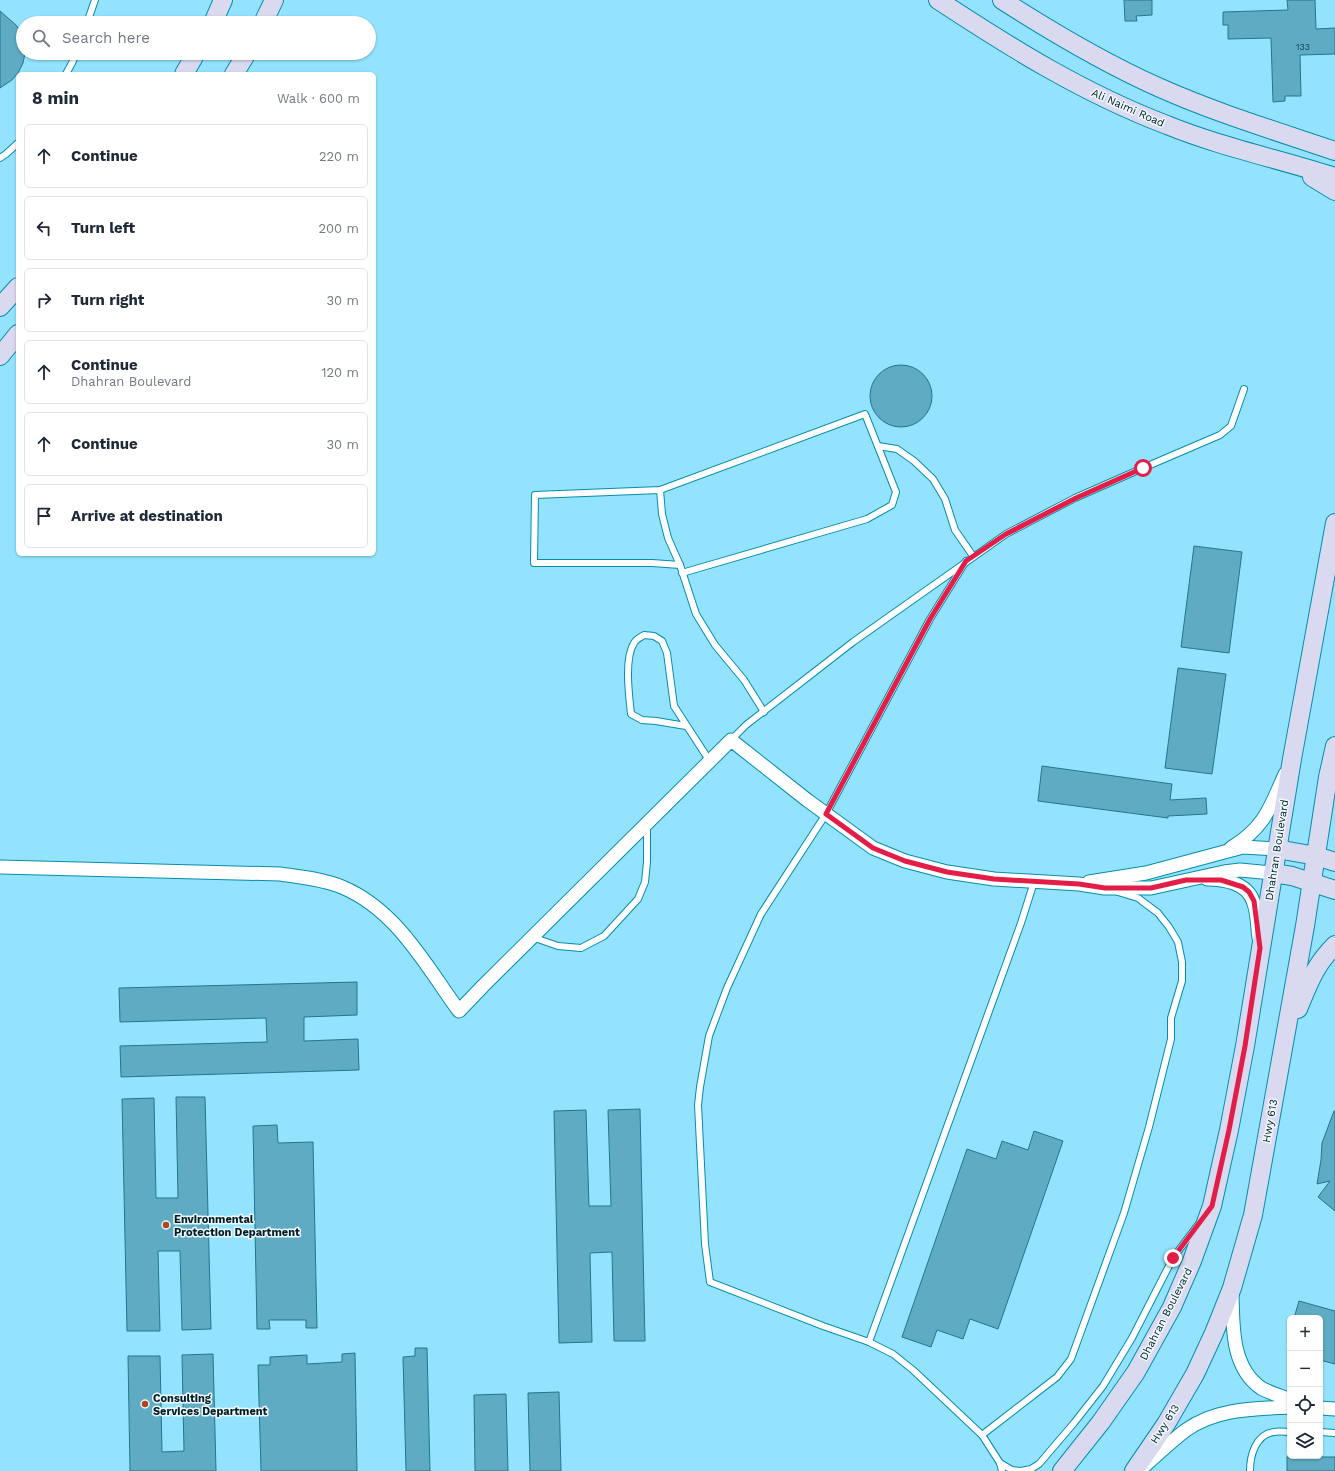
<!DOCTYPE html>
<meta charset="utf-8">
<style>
:root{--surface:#fff;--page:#f6f6f7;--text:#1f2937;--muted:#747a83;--line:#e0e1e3}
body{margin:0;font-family:"Work Sans",sans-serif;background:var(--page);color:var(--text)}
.controls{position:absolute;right:12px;bottom:12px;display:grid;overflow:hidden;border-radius:6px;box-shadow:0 1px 3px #0004}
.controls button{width:36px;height:36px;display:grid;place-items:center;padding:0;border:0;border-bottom:1px solid var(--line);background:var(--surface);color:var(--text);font:20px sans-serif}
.stop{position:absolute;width:12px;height:12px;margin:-9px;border:3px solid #e11d48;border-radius:50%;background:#fff}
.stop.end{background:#e11d48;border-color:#fff;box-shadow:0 1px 4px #0008}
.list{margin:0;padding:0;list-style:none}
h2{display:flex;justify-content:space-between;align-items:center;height:52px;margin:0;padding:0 16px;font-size:17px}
h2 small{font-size:13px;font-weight:400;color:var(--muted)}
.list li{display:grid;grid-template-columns:26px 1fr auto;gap:12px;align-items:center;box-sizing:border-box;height:64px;margin:0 8px 8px;padding:0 8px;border:1px solid var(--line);border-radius:6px}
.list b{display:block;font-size:15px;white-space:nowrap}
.list p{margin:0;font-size:13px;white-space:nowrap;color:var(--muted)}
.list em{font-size:13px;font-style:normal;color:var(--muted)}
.icon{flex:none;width:22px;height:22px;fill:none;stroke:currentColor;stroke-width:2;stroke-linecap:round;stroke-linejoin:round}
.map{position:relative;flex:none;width:1335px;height:1471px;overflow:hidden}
.search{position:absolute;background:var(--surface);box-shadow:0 1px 3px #0004;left:16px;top:16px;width:360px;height:44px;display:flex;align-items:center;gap:10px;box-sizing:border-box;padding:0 14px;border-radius:22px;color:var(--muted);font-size:15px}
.panel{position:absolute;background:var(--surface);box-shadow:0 1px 3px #0004;left:16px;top:72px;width:360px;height:484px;border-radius:6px}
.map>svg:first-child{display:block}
</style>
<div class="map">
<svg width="1335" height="1471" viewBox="0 0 1335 1471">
<rect width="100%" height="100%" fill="#93e3fe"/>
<g fill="#5eabc3" stroke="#21778f">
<polygon points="1124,0 1152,0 1152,15 1136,16 1137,21 1125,21"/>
<polygon points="1287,0 1315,0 1316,29 1335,28 1335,54 1300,55 1301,96 1285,96 1285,101 1273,102 1271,38 1228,39 1228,25 1223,25 1223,12 1288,10"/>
<polygon points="0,11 16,25 22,33 23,38 23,53 25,53 23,63 18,73 12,80 0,88"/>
<circle cx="901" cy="396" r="31"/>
<polygon points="1194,546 1242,552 1229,653 1181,647"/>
<polygon points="1178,668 1226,674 1212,774 1165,768"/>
<polygon points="1042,766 1172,784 1170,800 1206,798 1207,814 1168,816 1168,818 1038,801"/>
<polygon points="357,982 357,1015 304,1017 304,1041 358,1039 359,1070 121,1077 120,1046 267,1042 266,1018 120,1022 119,988"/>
<polygon points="176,1097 205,1097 211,1329 182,1330 180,1251 158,1251 160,1331 127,1331 122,1099 154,1098 156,1198 178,1198"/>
<polygon points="640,1109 645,1341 614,1341 612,1252 590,1253 592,1342 559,1343 554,1111 586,1110 589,1206 611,1206 608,1110"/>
<polygon points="1334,1111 1335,1111 1335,1211 1318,1197 1330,1181 1317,1184 1321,1160 1322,1143"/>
<polygon points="277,1125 278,1143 313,1142 317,1328 306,1328 306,1320 269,1320 270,1329 257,1329 253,1126"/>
<polygon points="1034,1131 1063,1141 998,1329 970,1319 963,1339 937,1330 931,1347 902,1337 967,1149 996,1159 1002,1141 1028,1150"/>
<polygon points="1299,1301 1335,1311 1335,1364 1320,1360 1320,1318 1294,1318"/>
<polygon points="415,1348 427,1348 430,1471 406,1471 403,1357 415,1356"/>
<polygon points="355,1353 357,1471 261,1471 258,1365 270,1365 270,1357 307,1355 307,1364 342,1362 342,1354"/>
<polygon points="213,1354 216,1471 130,1471 128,1356 160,1356 162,1452 184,1451 182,1355"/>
<polygon points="559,1392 561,1471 530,1471 528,1393"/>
<polygon points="506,1394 508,1471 475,1471 474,1395"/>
<rect x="1287" y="1457" width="48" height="14"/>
</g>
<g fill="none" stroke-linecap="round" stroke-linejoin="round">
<g stroke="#058dac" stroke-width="8">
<g id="service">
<polyline points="87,23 95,0"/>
<polyline points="66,74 73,61 76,53"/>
<polyline points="0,158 6,154 18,143"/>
<polyline points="878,446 897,449 914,461 933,479 945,499 955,530 973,556"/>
<polyline points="660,490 662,514 668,538 680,565 696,614 715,645 744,680 764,712"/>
<polyline points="966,561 930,619 826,814 761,914 727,988 709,1036 700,1087 698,1105 705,1244 710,1282 823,1326 869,1342 893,1354 913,1370 982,1435 1000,1463 1002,1471"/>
<polyline points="680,565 652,563 534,563 535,495 660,490 865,414 896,492 892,505 867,519 682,573"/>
<path d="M 686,726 L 656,721 L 642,720 L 631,714 C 629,695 624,659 634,643 C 636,639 641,637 644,635 L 654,636 L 662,641 L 667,653 L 674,706 L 709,760"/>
<polyline points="731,740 746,725 853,642 1006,534 1075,498 1143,468 1220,435 1231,426 1244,389"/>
<polyline points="532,937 558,946 581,948 604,936 638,899 645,882 647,862 647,825"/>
<polyline points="869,1342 1021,923 1034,882"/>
<polyline points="1320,1432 1335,1433"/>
<polyline points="982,1435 1057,1377 1071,1359 1124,1213 1149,1127 1171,1039 1171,1018 1182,981 1182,962 1178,942 1169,927 1158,913 1138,898 1118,892"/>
<polyline points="1000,1463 1012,1470 1021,1471 1031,1469 1039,1464 1074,1423 1103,1386 1132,1338 1173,1258 1198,1225"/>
<path d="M 1250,1471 C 1250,1455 1256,1434 1274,1432 C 1279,1431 1285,1432 1290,1432"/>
</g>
</g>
<g stroke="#058dac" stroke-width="15">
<g id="minor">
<path d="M 1231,848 C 1265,827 1270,808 1285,774"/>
<path d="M 0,867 L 280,874 C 300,877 323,879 342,887 C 397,910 426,966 459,1011 L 483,986 L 731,740 L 807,800 L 873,848 L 905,861 L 947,872 L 994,879 L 1079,884 L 1105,888 L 1151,888 L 1224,872 L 1240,870 L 1273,873"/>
<path d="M 1207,879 C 1224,879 1247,883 1253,901 C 1258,912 1257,926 1259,938"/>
<polyline points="1089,882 1146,873 1243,847 1277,849"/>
<path d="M 1232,1294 C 1233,1326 1231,1367 1261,1388 C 1270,1393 1281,1396 1290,1400"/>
<polyline points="1320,1408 1335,1409"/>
<path d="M 1141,1469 C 1156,1456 1170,1442 1186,1430 C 1217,1408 1254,1409 1290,1407"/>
</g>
</g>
<g stroke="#058dac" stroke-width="20">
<g id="secondary">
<path d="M 938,0 C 1011,48 1085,94 1167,125 C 1221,147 1279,159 1335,177"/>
<path d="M 1002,0 C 1052,32 1104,63 1158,87 C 1216,113 1276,131 1335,151"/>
<polyline points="213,23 223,0"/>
<polyline points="263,23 274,0"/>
<polyline points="184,74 196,53"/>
<polyline points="234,74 247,53"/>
<polyline points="1312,177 1335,191"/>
<polyline points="0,307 18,287"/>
<polyline points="0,356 18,334"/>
<polyline points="1277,849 1316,856 1335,862"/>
<polyline points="1273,873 1292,876 1335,890"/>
<path d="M 1298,1009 C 1309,983 1314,966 1335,945"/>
<polyline points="1062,1471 1101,1422 1136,1372 1172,1307 1192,1261 1212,1206 1229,1130 1245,1046 1292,759 1335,523"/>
<polyline points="1134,1471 1166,1424 1195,1374 1214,1333 1232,1288 1253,1215 1305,926 1328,777 1335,746"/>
</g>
</g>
<use href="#service" stroke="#fff" stroke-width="6"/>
<use href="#minor" stroke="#fff" stroke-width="13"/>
<use href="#secondary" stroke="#d9daf0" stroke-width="18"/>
</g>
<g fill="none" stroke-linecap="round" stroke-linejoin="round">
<polyline stroke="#e11d48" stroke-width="5" points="1143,468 1076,498 1006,534 966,561 930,619 826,814 873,848 905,861 947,872 994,879 1079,884 1105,888 1151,888 1186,880 1221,880 1243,887 1249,892 1254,901 1260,948 1245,1046 1229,1130 1212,1206 1173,1258"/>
</g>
<g fill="#ac461b" stroke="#eff8fc" stroke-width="1.5">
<circle cx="166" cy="1225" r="4"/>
<circle cx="145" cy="1404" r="4"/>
</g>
<g text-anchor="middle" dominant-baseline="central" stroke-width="3" stroke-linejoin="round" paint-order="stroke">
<g font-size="9" fill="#18414f">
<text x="1303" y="47">133</text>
</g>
<g font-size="11" fill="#001e28" stroke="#eff8fc">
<text transform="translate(1128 108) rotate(24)">Ali Naimi Road</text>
<text transform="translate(1277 850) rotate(-81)">Dhahran Boulevard</text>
<text transform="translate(1270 1121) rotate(-80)">Hwy 613</text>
<text transform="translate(1166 1314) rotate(-63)">Dhahran Boulevard</text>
<text transform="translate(1165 1424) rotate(-58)">Hwy 613</text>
</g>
<g font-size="11" font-weight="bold" fill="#001e28" stroke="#eff8fc" text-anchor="start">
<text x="174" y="1219">Environmental<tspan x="174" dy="13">Protection Department</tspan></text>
<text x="153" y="1398">Consulting<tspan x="153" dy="13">Services Department</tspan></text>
</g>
</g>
</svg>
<div class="controls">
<button>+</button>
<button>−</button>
<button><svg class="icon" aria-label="locate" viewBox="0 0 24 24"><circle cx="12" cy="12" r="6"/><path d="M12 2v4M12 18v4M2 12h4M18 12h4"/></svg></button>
<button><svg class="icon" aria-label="layers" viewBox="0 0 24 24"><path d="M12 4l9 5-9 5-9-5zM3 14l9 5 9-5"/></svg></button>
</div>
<div class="stop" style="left:1143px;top:468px"></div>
<div class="stop end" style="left:1173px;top:1258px"></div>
<div class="search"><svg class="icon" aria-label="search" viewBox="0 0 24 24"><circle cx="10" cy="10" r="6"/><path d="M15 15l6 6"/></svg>Search here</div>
<section class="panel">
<h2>8 min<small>Walk · 600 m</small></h2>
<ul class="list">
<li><svg class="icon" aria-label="ahead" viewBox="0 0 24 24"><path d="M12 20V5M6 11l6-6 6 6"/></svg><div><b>Continue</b></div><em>220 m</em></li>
<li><svg class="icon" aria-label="left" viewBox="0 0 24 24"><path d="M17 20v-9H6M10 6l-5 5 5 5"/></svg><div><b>Turn left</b></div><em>200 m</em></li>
<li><svg class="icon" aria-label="right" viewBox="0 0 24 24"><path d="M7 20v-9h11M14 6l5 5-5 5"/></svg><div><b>Turn right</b></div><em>30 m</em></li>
<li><svg class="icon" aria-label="ahead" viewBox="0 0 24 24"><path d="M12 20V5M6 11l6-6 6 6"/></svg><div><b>Continue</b><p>Dhahran Boulevard</p></div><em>120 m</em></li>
<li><svg class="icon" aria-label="ahead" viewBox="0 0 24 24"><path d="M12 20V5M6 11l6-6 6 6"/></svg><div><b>Continue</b></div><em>30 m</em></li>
<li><svg class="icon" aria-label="arrive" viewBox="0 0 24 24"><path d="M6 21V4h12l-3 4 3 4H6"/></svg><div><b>Arrive at destination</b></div></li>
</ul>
</section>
</div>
